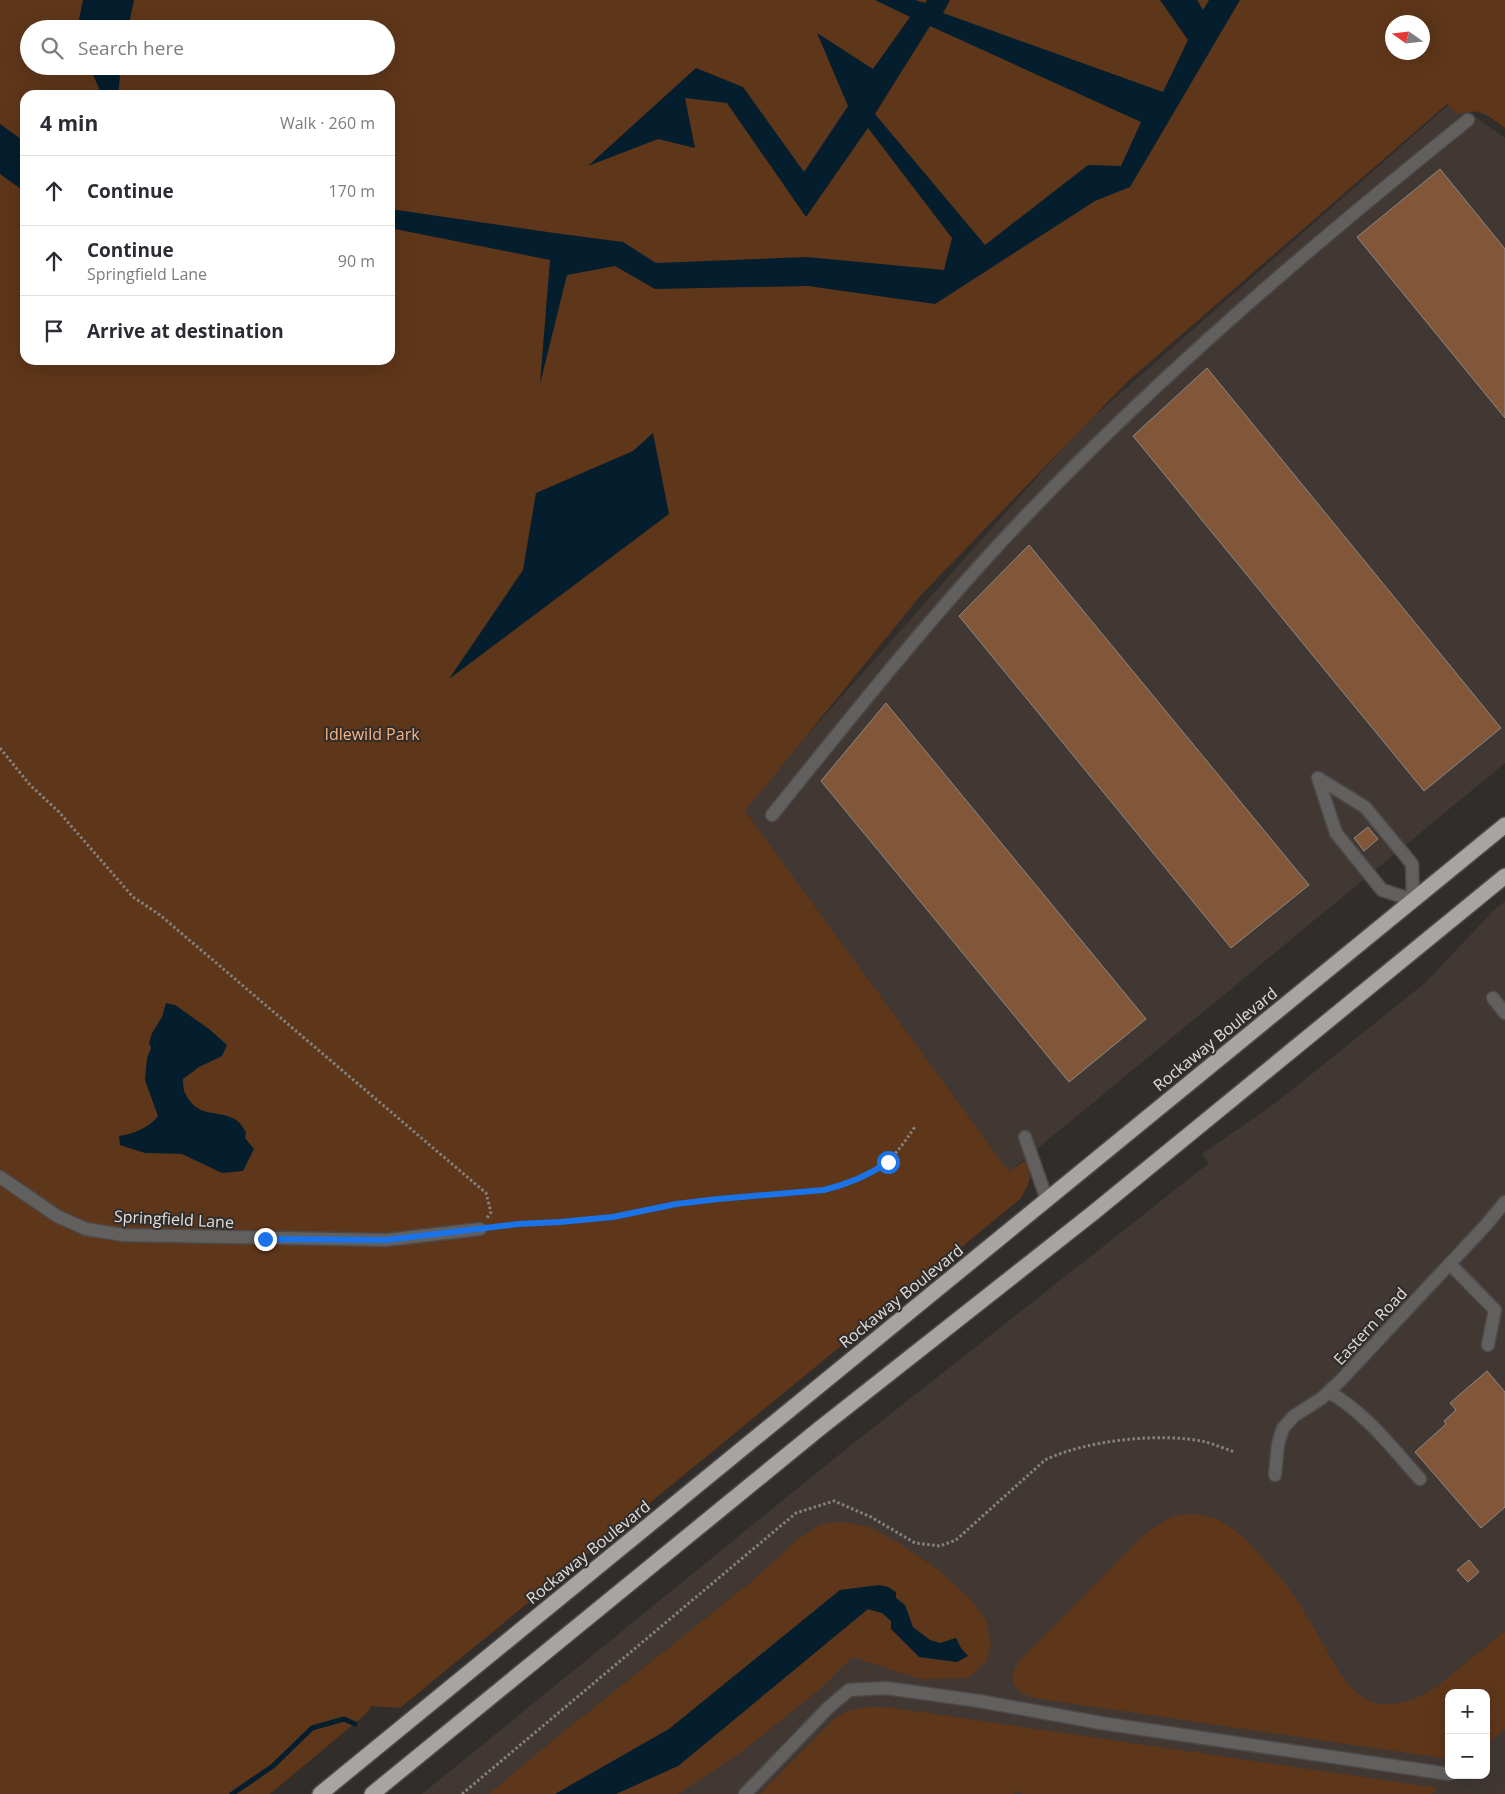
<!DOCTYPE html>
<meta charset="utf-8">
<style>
:root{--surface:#fff;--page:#f7f7f7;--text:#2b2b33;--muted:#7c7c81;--line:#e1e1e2}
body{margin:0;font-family:"Open Sans",sans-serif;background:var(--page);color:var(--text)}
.controls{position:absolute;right:15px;bottom:15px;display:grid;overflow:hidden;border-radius:10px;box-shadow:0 5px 20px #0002}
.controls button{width:45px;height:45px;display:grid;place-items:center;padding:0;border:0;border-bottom:1px solid var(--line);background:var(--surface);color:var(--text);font:25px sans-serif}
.compass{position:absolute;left:1385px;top:15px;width:45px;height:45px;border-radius:50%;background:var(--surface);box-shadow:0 5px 20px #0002;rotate:284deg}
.stop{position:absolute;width:15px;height:15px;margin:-11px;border:4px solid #1a73e8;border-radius:50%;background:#fff}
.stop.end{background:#1a73e8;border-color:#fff;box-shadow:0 1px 5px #0008}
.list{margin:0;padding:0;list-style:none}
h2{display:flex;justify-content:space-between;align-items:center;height:65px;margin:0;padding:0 20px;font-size:21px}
h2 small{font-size:16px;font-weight:400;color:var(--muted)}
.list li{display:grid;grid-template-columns:32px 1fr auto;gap:15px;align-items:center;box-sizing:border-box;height:70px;padding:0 20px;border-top:1px solid var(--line)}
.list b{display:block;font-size:19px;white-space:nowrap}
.list p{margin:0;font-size:16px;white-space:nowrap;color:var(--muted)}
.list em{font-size:16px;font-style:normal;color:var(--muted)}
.icon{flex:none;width:28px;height:28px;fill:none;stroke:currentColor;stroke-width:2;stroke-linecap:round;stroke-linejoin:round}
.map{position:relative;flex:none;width:1505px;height:1794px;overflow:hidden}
.search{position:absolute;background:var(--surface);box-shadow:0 5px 20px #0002;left:20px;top:20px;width:375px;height:55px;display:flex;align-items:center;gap:12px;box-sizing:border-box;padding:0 18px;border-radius:28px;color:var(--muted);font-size:19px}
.panel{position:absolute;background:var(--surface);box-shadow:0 5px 20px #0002;left:20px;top:90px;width:375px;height:275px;border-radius:15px}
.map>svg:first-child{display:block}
</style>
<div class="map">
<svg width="1505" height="1794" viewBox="0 0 1505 1794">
<rect width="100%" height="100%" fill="#312d2b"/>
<g fill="#413833" fill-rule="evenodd">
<polygon points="1453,101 1505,138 1505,763 1009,1172 735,816 1081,428"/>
<path d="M 1505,901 L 1505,1794 L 422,1794 L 831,1461 L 1209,1163 L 1202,1154 L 1277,1102 L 1426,982 L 1494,910 ZM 1449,1693 L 1486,1693 L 1486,1775 L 1449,1775 Z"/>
</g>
<g fill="#5e361a" fill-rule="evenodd">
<path d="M 0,0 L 1505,0 L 1505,128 C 1487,115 1481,107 1458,114 L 1447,104 L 1127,382 L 921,595 L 745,811 L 1009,1172 L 1026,1160 C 1034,1175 1028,1186 1020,1199 L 400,1708 L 371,1706 L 366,1714 L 270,1794 L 0,1794 ZM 1392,22 L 1422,22 L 1422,52 L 1392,52 ZM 29,29 L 386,29 L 386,66 L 29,66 ZM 25,95 L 390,95 L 390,360 L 25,360 Z"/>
<path d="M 1189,1514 C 1200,1515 1212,1516 1222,1522 C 1238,1530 1250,1544 1262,1557 C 1270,1566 1279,1576 1287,1586 C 1302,1605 1314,1629 1327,1651 C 1336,1667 1345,1685 1361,1696 C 1384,1713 1414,1701 1435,1688 L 1505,1631 L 1505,1729 L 1486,1745 L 1486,1693 L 1449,1693 L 1449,1759 L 1034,1698 C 1013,1691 1006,1680 1019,1661 L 1146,1533 L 1173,1516 Z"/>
<polygon points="841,1522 869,1527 897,1542 940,1571 971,1600 986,1620 991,1645 986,1662 973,1674 966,1678 920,1679 852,1657 820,1689 740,1753 678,1794 616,1794 678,1766 868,1609 882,1613 891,1621 892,1629 919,1657 957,1662 961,1648 956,1638 940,1643 930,1640 913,1627 905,1605 896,1598 840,1590 669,1729 555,1794 489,1794 552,1741 752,1581 797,1540 821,1524"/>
<polygon points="867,1707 886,1707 1438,1788 1431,1794 1022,1794 1018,1790 1014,1794 760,1794 836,1717 851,1710"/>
</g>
<g fill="#051e2d" fill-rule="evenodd">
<polygon points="83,0 134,0 128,29 77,29"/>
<path d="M 875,0 L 915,0 L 925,3 L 927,0 L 950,0 L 943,13 L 1163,92 L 1188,40 L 1160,0 L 1197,0 L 1203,10 L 1209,0 L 1240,0 L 1130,187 L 1095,201 L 935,304 L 808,286 L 655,289 L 615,266 L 567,275 L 540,384 L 550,260 L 390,228 L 390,209 L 554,233 L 623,242 L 656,263 L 807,257 L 944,270 L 952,238 L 868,128 L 806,217 L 727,103 L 685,98 L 695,148 L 658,139 L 588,166 L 696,68 L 743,87 L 804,172 L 848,106 L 817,33 L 873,69 L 910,17 ZM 930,26 L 1141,122 L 1121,166 L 1088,165 L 985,245 L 875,114 Z"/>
<polygon points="89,66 121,66 118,95 102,95"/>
<polygon points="0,124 25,142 25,192 0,174"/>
<polygon points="653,433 669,514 449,679 523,570 536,493 633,451"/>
<path d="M 166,1003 L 175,1005 L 209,1029 L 227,1045 L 222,1056 L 199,1067 L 183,1079 C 183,1089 184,1093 190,1101 C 201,1117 221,1110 236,1120 C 240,1122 243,1128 246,1132 L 245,1138 L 254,1149 L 243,1171 L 222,1173 L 182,1154 L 145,1153 L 120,1145 L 119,1136 C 133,1134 149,1128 158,1116 L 145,1080 L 147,1058 L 151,1048 L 149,1043 L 152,1033 L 162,1017 Z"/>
<polygon points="879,1585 888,1587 896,1592 896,1598 905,1605 913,1627 930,1640 940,1643 956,1638 961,1648 968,1656 957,1662 919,1657 891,1629 891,1621 882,1613 868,1609 678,1766 616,1794 555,1794 669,1729 840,1590"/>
</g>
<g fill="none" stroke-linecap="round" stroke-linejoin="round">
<polyline stroke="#051e2d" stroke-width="5" points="232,1794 273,1766 312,1728 344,1719 355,1724"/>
</g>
<g fill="#815639" stroke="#8c8986">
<polygon points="1440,169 1505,249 1505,418 1357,237"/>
<polygon points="1207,368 1501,728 1424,791 1133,436"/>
<polygon points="1029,545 1309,885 1231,948 959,616"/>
<polygon points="886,703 1146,1019 1069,1082 821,781"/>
<polygon points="1368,827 1378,839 1364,851 1354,838"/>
<polygon points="1487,1371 1505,1392 1505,1507 1481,1528 1415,1452 1446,1424 1444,1421 1456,1410 1450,1403"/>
<polygon points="1469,1560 1479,1572 1468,1582 1457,1570"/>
</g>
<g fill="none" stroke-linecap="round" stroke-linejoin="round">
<g stroke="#4d4948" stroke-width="15">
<g id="minor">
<polygon points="1318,778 1365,807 1412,864 1413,900 1382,890 1336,833"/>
<path d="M 772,815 C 852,716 931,616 1018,524 C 1157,377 1311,246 1468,120"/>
<polyline points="1493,998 1505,1013"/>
<polyline points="1025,1137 1047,1200"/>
<polyline points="0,1177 57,1216 86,1229 123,1235 386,1240 480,1229"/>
<polyline points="1450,1264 1495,1310 1488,1345"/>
<path d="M 1329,1392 C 1366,1413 1392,1448 1420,1479"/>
<polyline points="1275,1475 1278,1444 1283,1428 1294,1416 1322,1398 1341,1380 1486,1225 1505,1202"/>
<polyline points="745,1794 828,1708 849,1690 886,1688 979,1701 1101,1723 1449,1774"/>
</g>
</g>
<g stroke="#4d4948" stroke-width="18">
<g id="highway">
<polyline points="320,1794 1505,825"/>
<polyline points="372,1794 819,1429 1093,1213 1505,876"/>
</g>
</g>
<g stroke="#84817f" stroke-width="3" stroke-dasharray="2.5 2.5" stroke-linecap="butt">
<polyline points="0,748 30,785 59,812 133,897 160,915 486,1193 491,1212 487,1218"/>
<path d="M 493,1227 L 613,1217 L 676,1204 L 825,1190 C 872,1178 890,1166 916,1125"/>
<path d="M 462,1794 L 796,1513 L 834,1501 L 871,1517 L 915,1543 L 940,1546 L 956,1540 L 1045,1460 C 1086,1440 1162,1432 1206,1442 C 1216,1445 1226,1449 1235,1452"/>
</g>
<use href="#minor" stroke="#62605f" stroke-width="12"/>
<use href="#highway" stroke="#a8a4a1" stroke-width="15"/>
</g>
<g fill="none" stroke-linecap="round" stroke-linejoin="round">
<path stroke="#1a73e8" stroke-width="6" d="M 265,1239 L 386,1240 L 518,1224 L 560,1222 L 613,1217 L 676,1204 L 718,1199 L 824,1190 C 848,1184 868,1176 888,1162"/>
</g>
<g text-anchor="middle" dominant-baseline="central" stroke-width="4" stroke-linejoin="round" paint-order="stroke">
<g font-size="16" fill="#f8b384" stroke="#312d2b">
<text x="372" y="734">Idlewild Park</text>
</g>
<g font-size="16" fill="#e1dfde" stroke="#312d2b">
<text transform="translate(1215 1039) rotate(-39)">Rockaway Boulevard</text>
<text transform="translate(174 1219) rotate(3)">Springfield Lane</text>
<text transform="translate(901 1296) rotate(-39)">Rockaway Boulevard</text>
<text transform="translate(1370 1326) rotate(-47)">Eastern Road</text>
<text transform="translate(588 1552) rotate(-39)">Rockaway Boulevard</text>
</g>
</g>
</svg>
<div class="controls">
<button>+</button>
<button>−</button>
</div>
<svg class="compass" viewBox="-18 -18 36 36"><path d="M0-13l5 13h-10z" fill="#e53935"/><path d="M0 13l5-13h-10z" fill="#7c7c81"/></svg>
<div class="stop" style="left:888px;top:1162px"></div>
<div class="stop end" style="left:265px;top:1239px"></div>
<div class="search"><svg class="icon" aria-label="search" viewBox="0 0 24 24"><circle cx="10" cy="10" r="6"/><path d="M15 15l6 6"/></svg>Search here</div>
<section class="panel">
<h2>4 min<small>Walk · 260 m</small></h2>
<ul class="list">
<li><svg class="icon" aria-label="ahead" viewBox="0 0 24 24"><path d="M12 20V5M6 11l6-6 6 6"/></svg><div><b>Continue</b></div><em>170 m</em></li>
<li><svg class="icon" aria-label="ahead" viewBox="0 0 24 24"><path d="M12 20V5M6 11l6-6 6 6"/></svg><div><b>Continue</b><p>Springfield Lane</p></div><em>90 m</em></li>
<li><svg class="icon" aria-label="arrive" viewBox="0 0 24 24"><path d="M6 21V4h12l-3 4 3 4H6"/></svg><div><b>Arrive at destination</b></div></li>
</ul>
</section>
</div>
